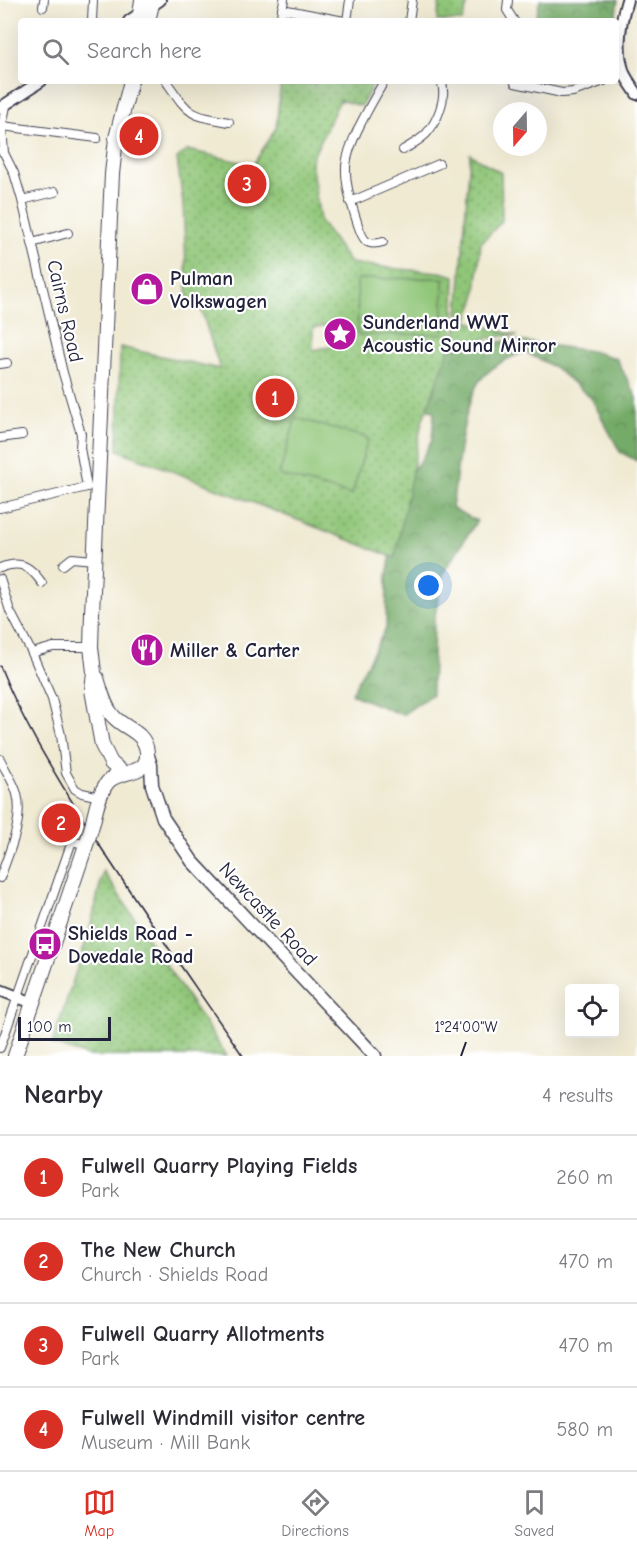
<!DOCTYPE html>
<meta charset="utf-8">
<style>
:root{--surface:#fff;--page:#f2f2f3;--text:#2b2b33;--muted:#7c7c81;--line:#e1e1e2;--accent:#d93025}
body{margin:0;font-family:"Comic Neue",sans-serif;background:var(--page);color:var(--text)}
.controls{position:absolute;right:18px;bottom:18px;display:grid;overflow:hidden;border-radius:6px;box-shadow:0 6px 24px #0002}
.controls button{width:54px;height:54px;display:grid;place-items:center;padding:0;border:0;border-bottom:2px solid var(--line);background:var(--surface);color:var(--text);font:30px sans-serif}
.compass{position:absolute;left:493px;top:102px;width:54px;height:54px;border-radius:50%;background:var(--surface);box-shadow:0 6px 24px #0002;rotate:200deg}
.scale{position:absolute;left:18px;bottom:15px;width:93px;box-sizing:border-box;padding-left:6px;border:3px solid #22223b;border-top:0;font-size:16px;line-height:21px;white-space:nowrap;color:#22223b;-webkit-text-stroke:4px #fff;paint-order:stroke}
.you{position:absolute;left:429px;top:586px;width:21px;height:21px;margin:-15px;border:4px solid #fff;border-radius:50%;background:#1a73e8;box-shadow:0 0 0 9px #1a73e833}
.badge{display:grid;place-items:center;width:39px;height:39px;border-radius:50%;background:var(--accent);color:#fff;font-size:20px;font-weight:700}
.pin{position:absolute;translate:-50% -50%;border:3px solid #fff;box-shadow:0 2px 6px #0006}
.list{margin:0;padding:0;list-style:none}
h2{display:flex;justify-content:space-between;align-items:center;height:78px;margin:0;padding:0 24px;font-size:26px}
h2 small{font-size:20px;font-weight:400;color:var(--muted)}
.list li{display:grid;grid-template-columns:39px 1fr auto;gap:18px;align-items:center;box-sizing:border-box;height:84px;padding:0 24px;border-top:2px solid var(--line)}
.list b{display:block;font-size:22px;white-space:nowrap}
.list p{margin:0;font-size:20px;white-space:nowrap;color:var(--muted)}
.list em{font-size:20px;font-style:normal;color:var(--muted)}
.icon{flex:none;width:33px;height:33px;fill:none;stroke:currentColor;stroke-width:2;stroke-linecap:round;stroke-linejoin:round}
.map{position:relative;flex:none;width:637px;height:1056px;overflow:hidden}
.search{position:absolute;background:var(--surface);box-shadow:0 6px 24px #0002;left:18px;right:18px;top:18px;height:66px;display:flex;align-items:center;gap:15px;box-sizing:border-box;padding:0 21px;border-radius:6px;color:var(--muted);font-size:22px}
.sheet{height:414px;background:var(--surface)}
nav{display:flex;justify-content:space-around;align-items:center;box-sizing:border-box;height:84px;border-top:2px solid var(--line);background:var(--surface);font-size:16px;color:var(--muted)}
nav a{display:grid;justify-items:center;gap:3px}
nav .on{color:var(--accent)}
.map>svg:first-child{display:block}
</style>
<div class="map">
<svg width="637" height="1056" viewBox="0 0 637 1056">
<defs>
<pattern id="forest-crowns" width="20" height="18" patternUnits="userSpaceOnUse" patternTransform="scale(1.5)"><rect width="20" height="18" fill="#74ab68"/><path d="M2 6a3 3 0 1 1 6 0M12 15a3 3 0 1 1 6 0" fill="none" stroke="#5f8b57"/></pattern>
<pattern id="park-dots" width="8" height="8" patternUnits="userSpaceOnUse" patternTransform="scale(1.5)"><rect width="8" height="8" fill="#90c678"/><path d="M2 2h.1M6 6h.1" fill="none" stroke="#75a064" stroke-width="1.8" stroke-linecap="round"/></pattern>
</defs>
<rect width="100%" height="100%" fill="#fff"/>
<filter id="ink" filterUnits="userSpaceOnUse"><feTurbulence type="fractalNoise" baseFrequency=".0167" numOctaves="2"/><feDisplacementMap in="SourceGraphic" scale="12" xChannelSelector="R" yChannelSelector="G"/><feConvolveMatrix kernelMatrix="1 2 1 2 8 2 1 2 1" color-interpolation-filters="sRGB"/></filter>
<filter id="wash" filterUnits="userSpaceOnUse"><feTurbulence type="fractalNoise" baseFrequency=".008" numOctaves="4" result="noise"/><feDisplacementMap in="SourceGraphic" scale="24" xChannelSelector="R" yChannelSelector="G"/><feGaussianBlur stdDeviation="1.35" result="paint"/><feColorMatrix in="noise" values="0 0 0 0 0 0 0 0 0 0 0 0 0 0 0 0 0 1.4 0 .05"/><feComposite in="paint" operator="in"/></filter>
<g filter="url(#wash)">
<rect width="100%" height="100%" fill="#f0ead3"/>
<g fill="url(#forest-crowns)" stroke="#4b6652" stroke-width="1.5">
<polygon points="540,0 618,0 615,21 535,21"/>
<path d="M 512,340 L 591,351 L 616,358 L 637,398 L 637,461 L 620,452 L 591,398 L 554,367 L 525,352 C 508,358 495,364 482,378 C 462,400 457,477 452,508 L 477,521 L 443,573 L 434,621 L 432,694 L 402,715 L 351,694 L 386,628 L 387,576 L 396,527 L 398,490 L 422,458 L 432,440 L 434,411 L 403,406 L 430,351 Z"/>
</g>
<g fill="url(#park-dots)" stroke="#59745a" stroke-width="1.5" fill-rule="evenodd">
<polygon points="440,0 469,0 462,21 437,21"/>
<path d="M 281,81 L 297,81 L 314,85 L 316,81 L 375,81 L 361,106 L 340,100 L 311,161 L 320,221 L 350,263 L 398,269 L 440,272 L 455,276 L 453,339 L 422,422 L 395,558 L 118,450 L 120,347 L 220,369 L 198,300 L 188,303 L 183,204 L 177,158 L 188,150 L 253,165 L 276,128 ZM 337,323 L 344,344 L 313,350 L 313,328 Z"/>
<polygon points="470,154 501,173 502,221 481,243 475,301 467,321 518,336 504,336 456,343"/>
<polygon points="103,871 227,1056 88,1056 52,1044 90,929"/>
</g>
<g fill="#90c678" stroke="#59745a" stroke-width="1.5">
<polygon points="443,278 443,334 358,335 357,279"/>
<polygon points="296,418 368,438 352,495 279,475"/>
</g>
</g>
<g filter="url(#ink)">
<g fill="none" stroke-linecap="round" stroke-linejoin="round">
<g stroke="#414052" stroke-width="10">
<g id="street">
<polyline points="508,0 507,10 514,21"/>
<polyline points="43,7 44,0"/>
<polyline points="282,9 344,21"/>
<polyline points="92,21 93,0"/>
<polyline points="280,21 284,0"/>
<polyline points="347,21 350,0"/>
<polyline points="409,21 412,0"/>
<path d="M 166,81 C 190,115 188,115 229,122"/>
<polyline points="515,81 515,83 562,93 573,92 604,81"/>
<polyline points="2,126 97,138"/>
<path d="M 403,150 C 411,145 419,141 426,134 C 437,122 448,97 441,81"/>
<polyline points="1,151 4,153 2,126 6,106"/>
<polyline points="4,153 14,173 22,200 63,373 81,434 80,448 87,487"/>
<polyline points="22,200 55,192"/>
<polyline points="350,202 439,164"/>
<path d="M 383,242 C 366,247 363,240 358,225 C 352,206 345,185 346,166 C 348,141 372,103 384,81"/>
<polyline points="32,243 68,233"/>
<polyline points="0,364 7,363"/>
<polyline points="0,438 22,435"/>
<polyline points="0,508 87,487"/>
<polyline points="63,565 72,558 94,560"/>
<path d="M 0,568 C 21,560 30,566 42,583"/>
<polyline points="0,579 10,611 32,653 52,699 61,735 66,773 75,789 82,793 96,796"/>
<polyline points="32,653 53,647 91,647"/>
<path d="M 0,759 C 5,770 14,782 17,794 C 24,821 9,852 0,878"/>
<polyline points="0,1048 72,841 86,845"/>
</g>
</g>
<g stroke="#414052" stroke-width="14">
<g id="secondary">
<path d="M 627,0 C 620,23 616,50 624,73 C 627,80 633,87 637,94"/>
<polyline points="129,21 160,0"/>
<polyline points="0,108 41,81"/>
<polyline points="0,990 33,1003"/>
</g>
</g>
<g stroke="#414052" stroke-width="15">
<polyline id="primary" points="147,753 151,765 152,785 163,818 192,861 375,1056"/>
</g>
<g stroke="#414052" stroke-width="16">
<g id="highway">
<polyline points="139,21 142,0"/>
<polyline points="148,21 153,0"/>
<polyline points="123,773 111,763 102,745 92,690 94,672 91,647 92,613 112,174 116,138 131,81"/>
<path d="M 93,822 C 96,809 99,794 107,783 C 118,768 149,778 147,752 C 145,731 124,729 113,716 C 104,706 101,691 97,678"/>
<polyline points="15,1056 88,839"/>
</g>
</g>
<use href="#street" stroke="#fff" stroke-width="8"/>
<use href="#secondary" stroke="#fff" stroke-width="10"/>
<use href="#primary" stroke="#fff" stroke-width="12"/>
<use href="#highway" stroke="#fff" stroke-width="14"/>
<path stroke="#22223b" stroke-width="1.5" d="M 0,666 C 21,719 52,769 82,818 C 133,899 189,977 243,1056"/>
<g stroke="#414052" stroke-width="16" stroke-linecap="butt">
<polyline id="highway-bridge" points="88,839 93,822"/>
</g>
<use href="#highway-bridge" stroke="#fff" stroke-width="14"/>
</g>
</g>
<path fill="none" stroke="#22223b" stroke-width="2" d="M 461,1056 L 466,1042"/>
<defs>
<g id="shop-disc" transform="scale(1.725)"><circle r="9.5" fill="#b5179e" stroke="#fff"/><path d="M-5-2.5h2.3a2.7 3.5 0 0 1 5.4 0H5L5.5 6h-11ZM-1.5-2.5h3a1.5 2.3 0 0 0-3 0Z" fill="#fff"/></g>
<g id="sight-disc" transform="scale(1.725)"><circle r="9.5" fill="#b5179e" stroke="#fff"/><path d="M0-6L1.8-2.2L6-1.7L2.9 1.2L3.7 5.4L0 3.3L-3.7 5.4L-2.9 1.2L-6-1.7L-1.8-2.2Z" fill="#fff"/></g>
<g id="restaurant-disc" transform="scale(1.725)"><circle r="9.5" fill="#b5179e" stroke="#fff"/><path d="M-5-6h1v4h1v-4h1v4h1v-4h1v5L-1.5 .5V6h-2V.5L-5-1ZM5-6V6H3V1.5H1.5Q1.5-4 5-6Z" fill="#fff"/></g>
<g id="bus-disc" transform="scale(1.725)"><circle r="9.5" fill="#b5179e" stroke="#fff"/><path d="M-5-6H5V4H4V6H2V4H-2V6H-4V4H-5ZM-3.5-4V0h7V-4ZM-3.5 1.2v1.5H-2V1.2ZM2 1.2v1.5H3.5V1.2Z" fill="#fff"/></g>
</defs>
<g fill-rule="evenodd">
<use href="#shop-disc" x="147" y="289"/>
<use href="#sight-disc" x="340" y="334"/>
<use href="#restaurant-disc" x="147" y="650"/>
<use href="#bus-disc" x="45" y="944"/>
</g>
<g text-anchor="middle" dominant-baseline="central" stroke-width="4.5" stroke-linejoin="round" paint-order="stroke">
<g font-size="20" font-weight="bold" fill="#22223b" stroke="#fff" text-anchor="start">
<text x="170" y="278">Pulman<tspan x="170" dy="23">Volkswagen</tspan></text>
<text x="363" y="322">Sunderland WWI<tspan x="363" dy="23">Acoustic Sound Mirror</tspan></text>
<text x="170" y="650">Miller &amp; Carter</text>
<text x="68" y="933">Shields Road -<tspan x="68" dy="23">Dovedale Road</tspan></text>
</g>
<g font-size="20" fill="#22223b" stroke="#fff">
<text transform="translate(65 311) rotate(77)">Cairns Road</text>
<text transform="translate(268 914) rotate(47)">Newcastle Road</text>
</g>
</g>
<g font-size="15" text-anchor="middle" fill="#22223b" stroke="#fff" stroke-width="4.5" stroke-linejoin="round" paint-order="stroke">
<text x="466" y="1032">1°24'00"W</text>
</g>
</svg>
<div class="controls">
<button><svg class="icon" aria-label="locate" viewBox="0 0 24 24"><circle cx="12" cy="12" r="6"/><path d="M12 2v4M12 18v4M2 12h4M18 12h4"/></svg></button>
</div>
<svg class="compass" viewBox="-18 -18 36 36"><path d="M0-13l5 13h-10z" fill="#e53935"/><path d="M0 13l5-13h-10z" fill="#7c7c81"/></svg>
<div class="scale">100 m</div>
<div class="you"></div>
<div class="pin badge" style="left:275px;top:398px">1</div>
<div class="pin badge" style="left:61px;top:823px">2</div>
<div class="pin badge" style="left:247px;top:184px">3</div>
<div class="pin badge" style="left:139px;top:136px">4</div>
<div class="search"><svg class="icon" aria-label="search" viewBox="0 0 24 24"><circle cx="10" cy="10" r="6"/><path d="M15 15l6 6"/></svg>Search here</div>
</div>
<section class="sheet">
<h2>Nearby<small>4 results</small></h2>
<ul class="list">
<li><span class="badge">1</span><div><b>Fulwell Quarry Playing Fields</b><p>Park</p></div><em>260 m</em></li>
<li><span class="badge">2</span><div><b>The New Church</b><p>Church · Shields Road</p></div><em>470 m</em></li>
<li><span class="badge">3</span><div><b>Fulwell Quarry Allotments</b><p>Park</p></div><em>470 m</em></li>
<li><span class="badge">4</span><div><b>Fulwell Windmill visitor centre</b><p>Museum · Mill Bank</p></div><em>580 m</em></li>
</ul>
</section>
<nav>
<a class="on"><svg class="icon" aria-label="map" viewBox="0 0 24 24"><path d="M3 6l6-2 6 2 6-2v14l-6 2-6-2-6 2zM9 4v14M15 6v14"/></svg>Map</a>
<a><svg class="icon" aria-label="directions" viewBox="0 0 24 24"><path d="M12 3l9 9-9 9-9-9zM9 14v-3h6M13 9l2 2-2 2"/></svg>Directions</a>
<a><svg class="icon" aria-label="saved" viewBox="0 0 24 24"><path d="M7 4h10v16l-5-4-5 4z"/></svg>Saved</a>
</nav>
